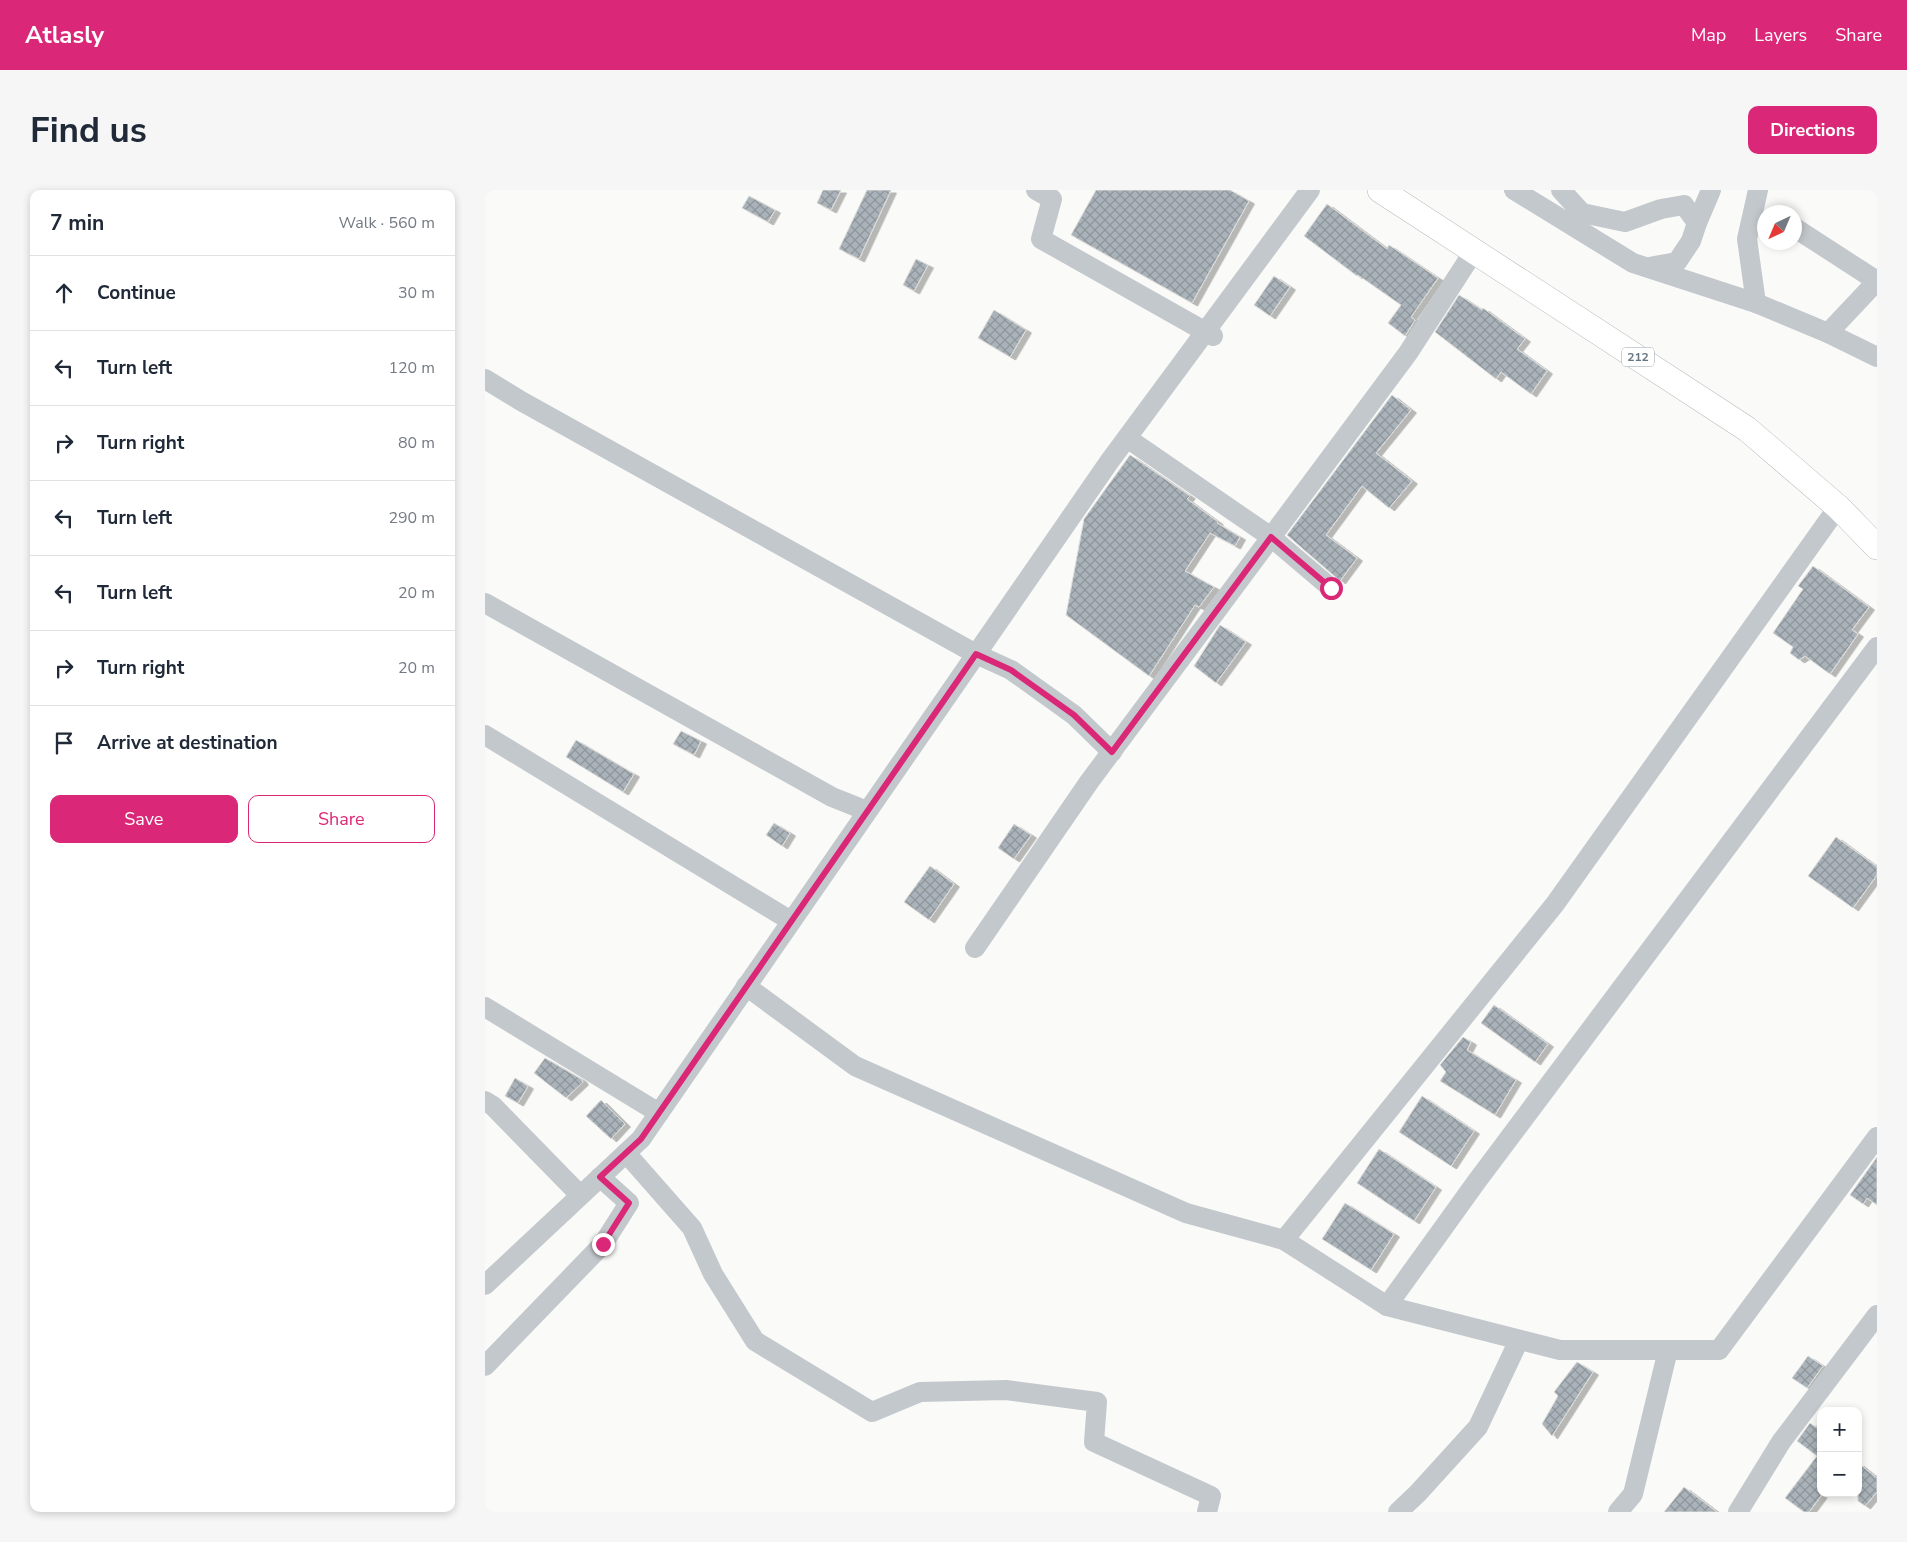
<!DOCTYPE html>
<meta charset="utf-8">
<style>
:root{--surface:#fff;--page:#f6f6f7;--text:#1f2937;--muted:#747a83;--line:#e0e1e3;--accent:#db2777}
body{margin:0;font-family:"Nunito Sans",sans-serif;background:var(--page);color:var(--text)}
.controls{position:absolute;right:15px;bottom:15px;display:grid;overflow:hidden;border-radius:10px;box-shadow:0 2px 8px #0003}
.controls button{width:45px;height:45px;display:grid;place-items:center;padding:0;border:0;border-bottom:1px solid var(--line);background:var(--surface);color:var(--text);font:25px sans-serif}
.compass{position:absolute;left:1272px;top:15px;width:45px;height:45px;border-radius:50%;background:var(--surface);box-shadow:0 2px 8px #0003;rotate:224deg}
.stop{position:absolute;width:15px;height:15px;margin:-11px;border:4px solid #db2777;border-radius:50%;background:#fff}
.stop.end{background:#db2777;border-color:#fff;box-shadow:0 1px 5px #0008}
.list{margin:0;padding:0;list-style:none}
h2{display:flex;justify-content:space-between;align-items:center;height:65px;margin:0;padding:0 20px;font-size:21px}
h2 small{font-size:16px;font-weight:400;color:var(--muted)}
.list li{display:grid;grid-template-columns:32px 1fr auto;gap:15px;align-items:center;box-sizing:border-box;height:75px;padding:0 20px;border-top:1px solid var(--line)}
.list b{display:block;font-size:19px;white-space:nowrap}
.list em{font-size:16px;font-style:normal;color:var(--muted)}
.actions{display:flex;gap:10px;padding:15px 20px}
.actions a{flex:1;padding:11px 0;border:1px solid var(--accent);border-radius:10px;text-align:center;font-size:18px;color:var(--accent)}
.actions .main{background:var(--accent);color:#fff}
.icon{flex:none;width:28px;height:28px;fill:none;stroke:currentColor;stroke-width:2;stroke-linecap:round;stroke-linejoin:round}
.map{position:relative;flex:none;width:1392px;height:1322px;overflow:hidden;border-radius:10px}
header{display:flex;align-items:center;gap:30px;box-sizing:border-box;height:70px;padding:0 25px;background:var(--accent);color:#fff}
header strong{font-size:24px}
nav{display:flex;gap:28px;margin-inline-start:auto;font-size:18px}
.intro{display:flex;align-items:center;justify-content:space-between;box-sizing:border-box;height:120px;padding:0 30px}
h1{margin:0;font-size:35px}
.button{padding:12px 22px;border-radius:10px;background:var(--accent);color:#fff;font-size:18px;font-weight:700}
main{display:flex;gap:30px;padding:0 30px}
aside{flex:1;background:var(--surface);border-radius:10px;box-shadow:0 2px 8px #0003}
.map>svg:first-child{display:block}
</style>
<header>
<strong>Atlasly</strong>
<nav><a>Map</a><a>Layers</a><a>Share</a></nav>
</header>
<div class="intro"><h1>Find us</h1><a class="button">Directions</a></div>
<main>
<aside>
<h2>7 min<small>Walk · 560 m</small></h2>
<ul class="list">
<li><svg class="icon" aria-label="ahead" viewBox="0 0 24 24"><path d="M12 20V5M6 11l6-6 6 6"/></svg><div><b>Continue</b></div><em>30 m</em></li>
<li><svg class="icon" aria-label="left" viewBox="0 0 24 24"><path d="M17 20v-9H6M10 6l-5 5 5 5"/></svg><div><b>Turn left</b></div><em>120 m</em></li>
<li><svg class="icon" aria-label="right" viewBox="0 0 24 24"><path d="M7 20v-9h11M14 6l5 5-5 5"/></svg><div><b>Turn right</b></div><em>80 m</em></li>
<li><svg class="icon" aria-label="left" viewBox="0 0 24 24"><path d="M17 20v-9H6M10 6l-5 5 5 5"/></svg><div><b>Turn left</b></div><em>290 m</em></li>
<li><svg class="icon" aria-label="left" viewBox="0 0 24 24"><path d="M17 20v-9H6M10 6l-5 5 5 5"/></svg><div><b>Turn left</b></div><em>20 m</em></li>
<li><svg class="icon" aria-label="right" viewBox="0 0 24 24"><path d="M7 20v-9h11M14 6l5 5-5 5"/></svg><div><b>Turn right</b></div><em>20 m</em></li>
<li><svg class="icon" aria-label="arrive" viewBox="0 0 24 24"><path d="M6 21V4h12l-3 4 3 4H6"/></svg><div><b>Arrive at destination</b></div></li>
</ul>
<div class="actions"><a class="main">Save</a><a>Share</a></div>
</aside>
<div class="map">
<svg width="1392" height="1322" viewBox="0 0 1392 1322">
<defs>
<pattern id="building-cross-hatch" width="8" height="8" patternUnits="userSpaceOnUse" patternTransform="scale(1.25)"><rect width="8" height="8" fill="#aab3b9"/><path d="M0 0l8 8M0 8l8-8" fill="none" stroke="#8e969c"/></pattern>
<filter id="shadow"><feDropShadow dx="5.5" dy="3" stdDeviation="0" flood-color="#0004"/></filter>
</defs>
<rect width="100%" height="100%" fill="#fafaf8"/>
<g fill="url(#building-cross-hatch)" stroke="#dcdcda" filter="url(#shadow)">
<polygon points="338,0 356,0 346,20 332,13"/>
<polygon points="382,0 406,0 374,69 354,59"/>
<polygon points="611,0 745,0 764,11 707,113 586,45"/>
<polygon points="264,6 290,20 283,32 257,18"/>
<polygon points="842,14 902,59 904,55 953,88 926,127 930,130 920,146 903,133 916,115 873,85 872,86 819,46"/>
<polygon points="431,69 443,75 429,101 418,95"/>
<polygon points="789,86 805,97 785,126 769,115"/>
<polygon points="974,105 997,120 998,118 1040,149 1032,159 1062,181 1046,204 1016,182 1011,189 950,142"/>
<polygon points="509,120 541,140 525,167 493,148"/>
<polygon points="907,205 926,220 891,263 927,291 904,318 877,296 841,345 872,368 855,391 802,345"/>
<polygon points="645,265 705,306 702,309 733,332 732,333 755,347 750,356 725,343 700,381 729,397 714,417 710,415 664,486 581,425 599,329"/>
<polygon points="1328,376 1384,417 1367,440 1373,444 1345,484 1320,466 1314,470 1305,463 1308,457 1288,443 1318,399 1313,396"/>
<polygon points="735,435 761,452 731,493 709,476"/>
<polygon points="196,541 216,551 209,565 188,554"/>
<polygon points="91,550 149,584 138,602 81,567"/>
<polygon points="289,633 305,643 297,656 281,645"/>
<polygon points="529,634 546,645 529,669 513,658"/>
<polygon points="1351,647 1392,677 1392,685 1368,718 1323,686"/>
<polygon points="445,676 469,694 444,730 419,712"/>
<polygon points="1009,815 1063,854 1050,872 996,833"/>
<polygon points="978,847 986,852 982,860 1031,890 1010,925 955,891 961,882 955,875"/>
<polygon points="60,868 96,889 98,892 81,908 49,883"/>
<polygon points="30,888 43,896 33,913 20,906"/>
<polygon points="937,906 989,941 966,976 914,942"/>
<polygon points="116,910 140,934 126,949 101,926"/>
<polygon points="894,959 951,997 929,1031 872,993"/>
<polygon points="1392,967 1392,1015 1382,1008 1378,1014 1365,1005"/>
<polygon points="860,1013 909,1044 886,1080 837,1049"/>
<polygon points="1323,1166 1338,1176 1322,1198 1307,1188"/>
<polygon points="1092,1172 1108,1182 1067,1246 1057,1234 1073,1206 1069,1202"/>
<polygon points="1325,1233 1336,1241 1336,1306 1324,1322 1319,1322 1300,1308 1332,1266 1312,1251"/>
<polygon points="1373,1273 1392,1288 1392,1302 1380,1316 1373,1311"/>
<polygon points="1199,1297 1232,1322 1179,1322"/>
</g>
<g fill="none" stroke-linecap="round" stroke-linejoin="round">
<g stroke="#b5babe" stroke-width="26">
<polyline id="major" points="895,0 1262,239 1353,317 1392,357"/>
</g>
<g stroke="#c3c8cc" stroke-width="20">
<polyline points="551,0 567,9 556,49 728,146"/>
<polyline points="1029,0 1148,73 1271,113 1343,143 1392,167"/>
<polyline points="1076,0 1097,23 1140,32 1176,19 1199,15 1212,33 1206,51 1192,72 1164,77"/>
<polyline points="1212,33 1226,0"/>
<polyline points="1310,38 1392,91"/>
<polyline points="1271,113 1262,49 1273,0"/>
<polyline points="1343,143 1392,91"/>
<polyline points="0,189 36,211 491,464 526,480 589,525 627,562"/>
<polyline points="642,248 786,347 846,398"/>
<polyline points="0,413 347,607 382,621"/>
<polyline points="0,545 306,731"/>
<polyline points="490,758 604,592 923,163 989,61"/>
<polyline points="261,796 370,876 701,1023 799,1050 902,1116 1075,1160 1234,1160 1392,947"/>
<polyline points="0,817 174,923"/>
<polyline points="0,911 8,916 95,1005"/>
<polyline points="141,963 207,1038 228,1084 270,1151 387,1222 435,1202 521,1200 612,1212 609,1252 726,1306 722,1322"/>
<polyline points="799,1050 1070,714 1353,317"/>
<polyline points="0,1095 156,949 624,272 825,0"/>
<polyline points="902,1116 992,991 1392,457"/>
<polyline points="0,1176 118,1054 144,1013 115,987"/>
<polyline points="913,1322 933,1303 993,1237 1034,1150"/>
<polyline points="1133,1322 1148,1304 1183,1160"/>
<polyline points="1253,1322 1296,1252 1392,1125"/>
</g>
<use href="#major" stroke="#fff" stroke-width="25"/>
</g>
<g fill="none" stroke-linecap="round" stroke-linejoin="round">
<polyline stroke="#db2777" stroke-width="6" points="118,1054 144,1013 115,987 156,949 491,464 526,480 589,525 627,562 786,347 846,398"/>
</g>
<g text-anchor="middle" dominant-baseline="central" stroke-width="5" stroke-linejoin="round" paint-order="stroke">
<rect fill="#fff" stroke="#939fa8" stroke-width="1" x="1137" y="157.5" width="32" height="19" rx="4"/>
<g font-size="12" font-weight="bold" fill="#657683">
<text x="1153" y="167">212</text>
</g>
</g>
</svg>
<div class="controls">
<button>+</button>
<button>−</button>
</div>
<svg class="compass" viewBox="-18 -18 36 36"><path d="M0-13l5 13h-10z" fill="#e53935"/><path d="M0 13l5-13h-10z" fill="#747a83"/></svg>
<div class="stop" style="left:846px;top:398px"></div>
<div class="stop end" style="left:118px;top:1054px"></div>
</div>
</main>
